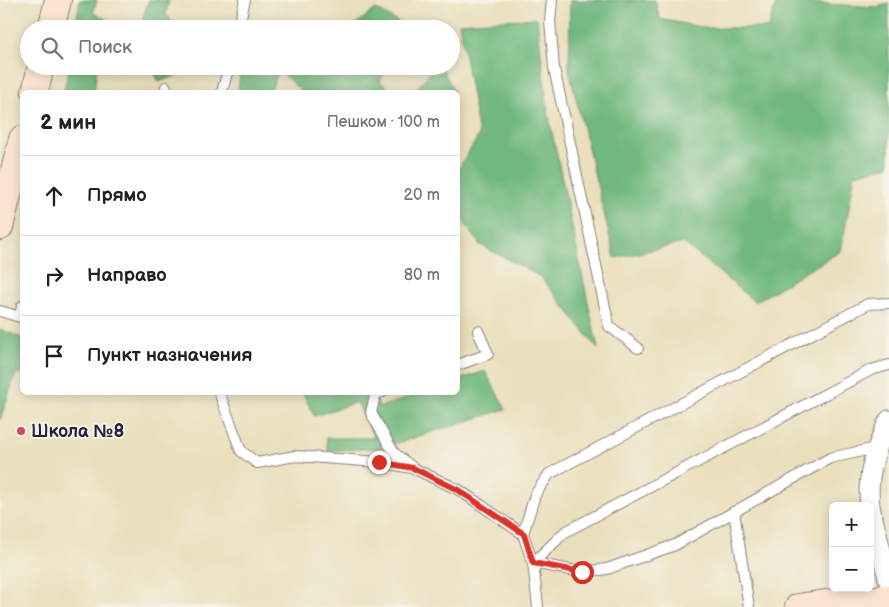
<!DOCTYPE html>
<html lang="ru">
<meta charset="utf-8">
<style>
:root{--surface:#fff;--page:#f6f6f6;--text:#202124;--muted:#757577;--line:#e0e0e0}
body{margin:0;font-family:"Balsamiq Sans",sans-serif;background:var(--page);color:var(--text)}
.controls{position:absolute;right:15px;bottom:15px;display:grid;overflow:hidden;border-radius:8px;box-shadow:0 2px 12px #0003}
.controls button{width:45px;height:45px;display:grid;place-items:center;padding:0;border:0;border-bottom:1px solid var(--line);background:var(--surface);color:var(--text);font:25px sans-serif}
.stop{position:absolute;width:15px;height:15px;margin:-11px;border:4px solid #d93025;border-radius:50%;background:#fff}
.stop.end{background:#d93025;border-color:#fff;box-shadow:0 1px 5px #0008}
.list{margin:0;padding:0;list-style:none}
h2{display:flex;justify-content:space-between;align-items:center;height:65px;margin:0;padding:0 20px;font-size:21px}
h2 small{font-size:16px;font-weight:400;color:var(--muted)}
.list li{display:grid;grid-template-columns:32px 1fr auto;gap:15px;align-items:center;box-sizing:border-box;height:80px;padding:0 20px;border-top:1px solid var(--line)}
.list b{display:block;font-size:19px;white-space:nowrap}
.list em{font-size:16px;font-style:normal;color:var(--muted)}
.icon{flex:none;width:28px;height:28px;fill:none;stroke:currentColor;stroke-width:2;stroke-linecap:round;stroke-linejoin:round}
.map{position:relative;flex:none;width:889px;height:607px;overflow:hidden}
.search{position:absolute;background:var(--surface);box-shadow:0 2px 12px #0003;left:20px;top:20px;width:440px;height:55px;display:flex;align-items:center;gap:12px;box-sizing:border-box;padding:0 18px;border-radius:28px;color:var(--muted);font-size:19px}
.panel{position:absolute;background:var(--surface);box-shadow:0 2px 12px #0003;left:20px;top:90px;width:440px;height:305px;border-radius:8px}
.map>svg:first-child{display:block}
</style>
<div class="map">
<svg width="889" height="607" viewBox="0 0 889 607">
<rect width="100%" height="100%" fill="#f7f3e8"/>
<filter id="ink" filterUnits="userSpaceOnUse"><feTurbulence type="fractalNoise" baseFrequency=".02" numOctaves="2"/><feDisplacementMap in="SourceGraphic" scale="10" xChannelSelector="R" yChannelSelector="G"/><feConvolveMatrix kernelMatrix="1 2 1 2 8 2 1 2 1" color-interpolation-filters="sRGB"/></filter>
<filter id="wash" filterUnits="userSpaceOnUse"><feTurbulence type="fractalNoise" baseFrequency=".0096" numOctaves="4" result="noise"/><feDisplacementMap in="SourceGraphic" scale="20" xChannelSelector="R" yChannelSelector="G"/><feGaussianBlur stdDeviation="1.12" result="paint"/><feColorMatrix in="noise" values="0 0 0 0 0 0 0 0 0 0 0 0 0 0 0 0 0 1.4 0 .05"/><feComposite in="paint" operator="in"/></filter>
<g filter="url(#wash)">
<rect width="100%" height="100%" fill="#eadfbc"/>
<g fill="#70b87e" stroke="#496d5c">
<polygon points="80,0 97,0 93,13 127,29 75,29"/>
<polygon points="149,0 169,0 166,14 177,29 139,29"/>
<polygon points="570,0 655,0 660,19 706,28 768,28 777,1 877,7 889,4 889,166 855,174 841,251 755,302 684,243 615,258 569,70"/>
<polygon points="376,9 402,24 400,29 349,29"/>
<polygon points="537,18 548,113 598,349 541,277 479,244 458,213 458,170 479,135 459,23"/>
<polygon points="69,66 97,66 94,92 64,92"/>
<polygon points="151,66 185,66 184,72 159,82"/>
<polygon points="241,66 386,66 380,82 394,92 302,92 279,70 270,92 244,92 238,91"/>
<polygon points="435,66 441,66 454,92 414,92"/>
<polygon points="0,329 22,338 22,374 16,373 0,420"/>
<polygon points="485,371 506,409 381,448 328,451 326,438 374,438 357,402 314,416 303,393 372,393 380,407 422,393 458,392 458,380"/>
</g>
</g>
<g filter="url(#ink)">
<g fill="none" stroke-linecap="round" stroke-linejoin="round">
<g stroke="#86807c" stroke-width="12">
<g id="lane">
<polyline points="552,0 550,21 554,68 609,326 638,348"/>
<polyline points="238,29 245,0"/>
<polyline points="165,92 166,87"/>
<polyline points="222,92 229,66"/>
<polyline points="0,311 20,317 22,306"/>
<polyline points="458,365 488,354 478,331"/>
<polyline points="219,392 241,451 257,463 295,456 379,462 412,468"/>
<polyline points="382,392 375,395 371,413 394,453 413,468 459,490 523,534 533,563 538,607"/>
<polyline points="734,512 749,607"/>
<polyline points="523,534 535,495 549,474 868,304 889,303"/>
<polyline points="533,563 565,532 871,370 889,365"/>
<polyline points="533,563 582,572 607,569 675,545 830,458 876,448"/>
</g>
</g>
<g stroke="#86807c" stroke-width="21">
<g id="street">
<path d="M 870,506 C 866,474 876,448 889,420"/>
<polyline points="870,507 889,582"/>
</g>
</g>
<g stroke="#86807c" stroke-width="28">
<g id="secondary">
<polyline points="51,29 58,0"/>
<polyline points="35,92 41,66"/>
<polyline points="0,227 22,139"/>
<polyline points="798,607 832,602 889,598"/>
</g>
</g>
<use href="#lane" stroke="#fff" stroke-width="10"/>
<use href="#street" stroke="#fff" stroke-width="19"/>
<use href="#secondary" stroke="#fce5d0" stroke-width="26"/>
</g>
</g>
<g fill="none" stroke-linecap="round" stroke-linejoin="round" filter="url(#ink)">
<polyline stroke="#d93025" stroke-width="6" points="379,462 413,468 458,490 524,534 533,563 582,572"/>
</g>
<circle fill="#d1495b" stroke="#f7f3e8" stroke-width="2" cx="21" cy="431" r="5"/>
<g text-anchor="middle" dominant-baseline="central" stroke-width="4" stroke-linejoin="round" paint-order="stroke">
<g font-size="18" font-weight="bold" fill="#22223b" stroke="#f7f3e8" text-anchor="start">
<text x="31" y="431">Школа №8</text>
</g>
</g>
</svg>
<div class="controls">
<button>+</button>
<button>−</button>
</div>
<div class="stop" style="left:582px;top:572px"></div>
<div class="stop end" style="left:379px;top:462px"></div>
<div class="search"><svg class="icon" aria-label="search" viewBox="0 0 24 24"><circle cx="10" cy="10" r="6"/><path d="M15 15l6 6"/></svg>Поиск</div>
<section class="panel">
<h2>2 мин<small>Пешком · 100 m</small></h2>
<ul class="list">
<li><svg class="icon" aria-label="ahead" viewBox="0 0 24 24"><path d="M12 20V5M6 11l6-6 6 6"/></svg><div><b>Прямо</b></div><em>20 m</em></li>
<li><svg class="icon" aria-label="right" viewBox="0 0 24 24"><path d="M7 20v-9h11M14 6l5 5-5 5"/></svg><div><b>Направо</b></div><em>80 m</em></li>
<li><svg class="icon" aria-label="arrive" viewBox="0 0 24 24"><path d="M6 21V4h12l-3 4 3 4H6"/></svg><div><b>Пункт назначения</b></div></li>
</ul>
</section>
</div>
